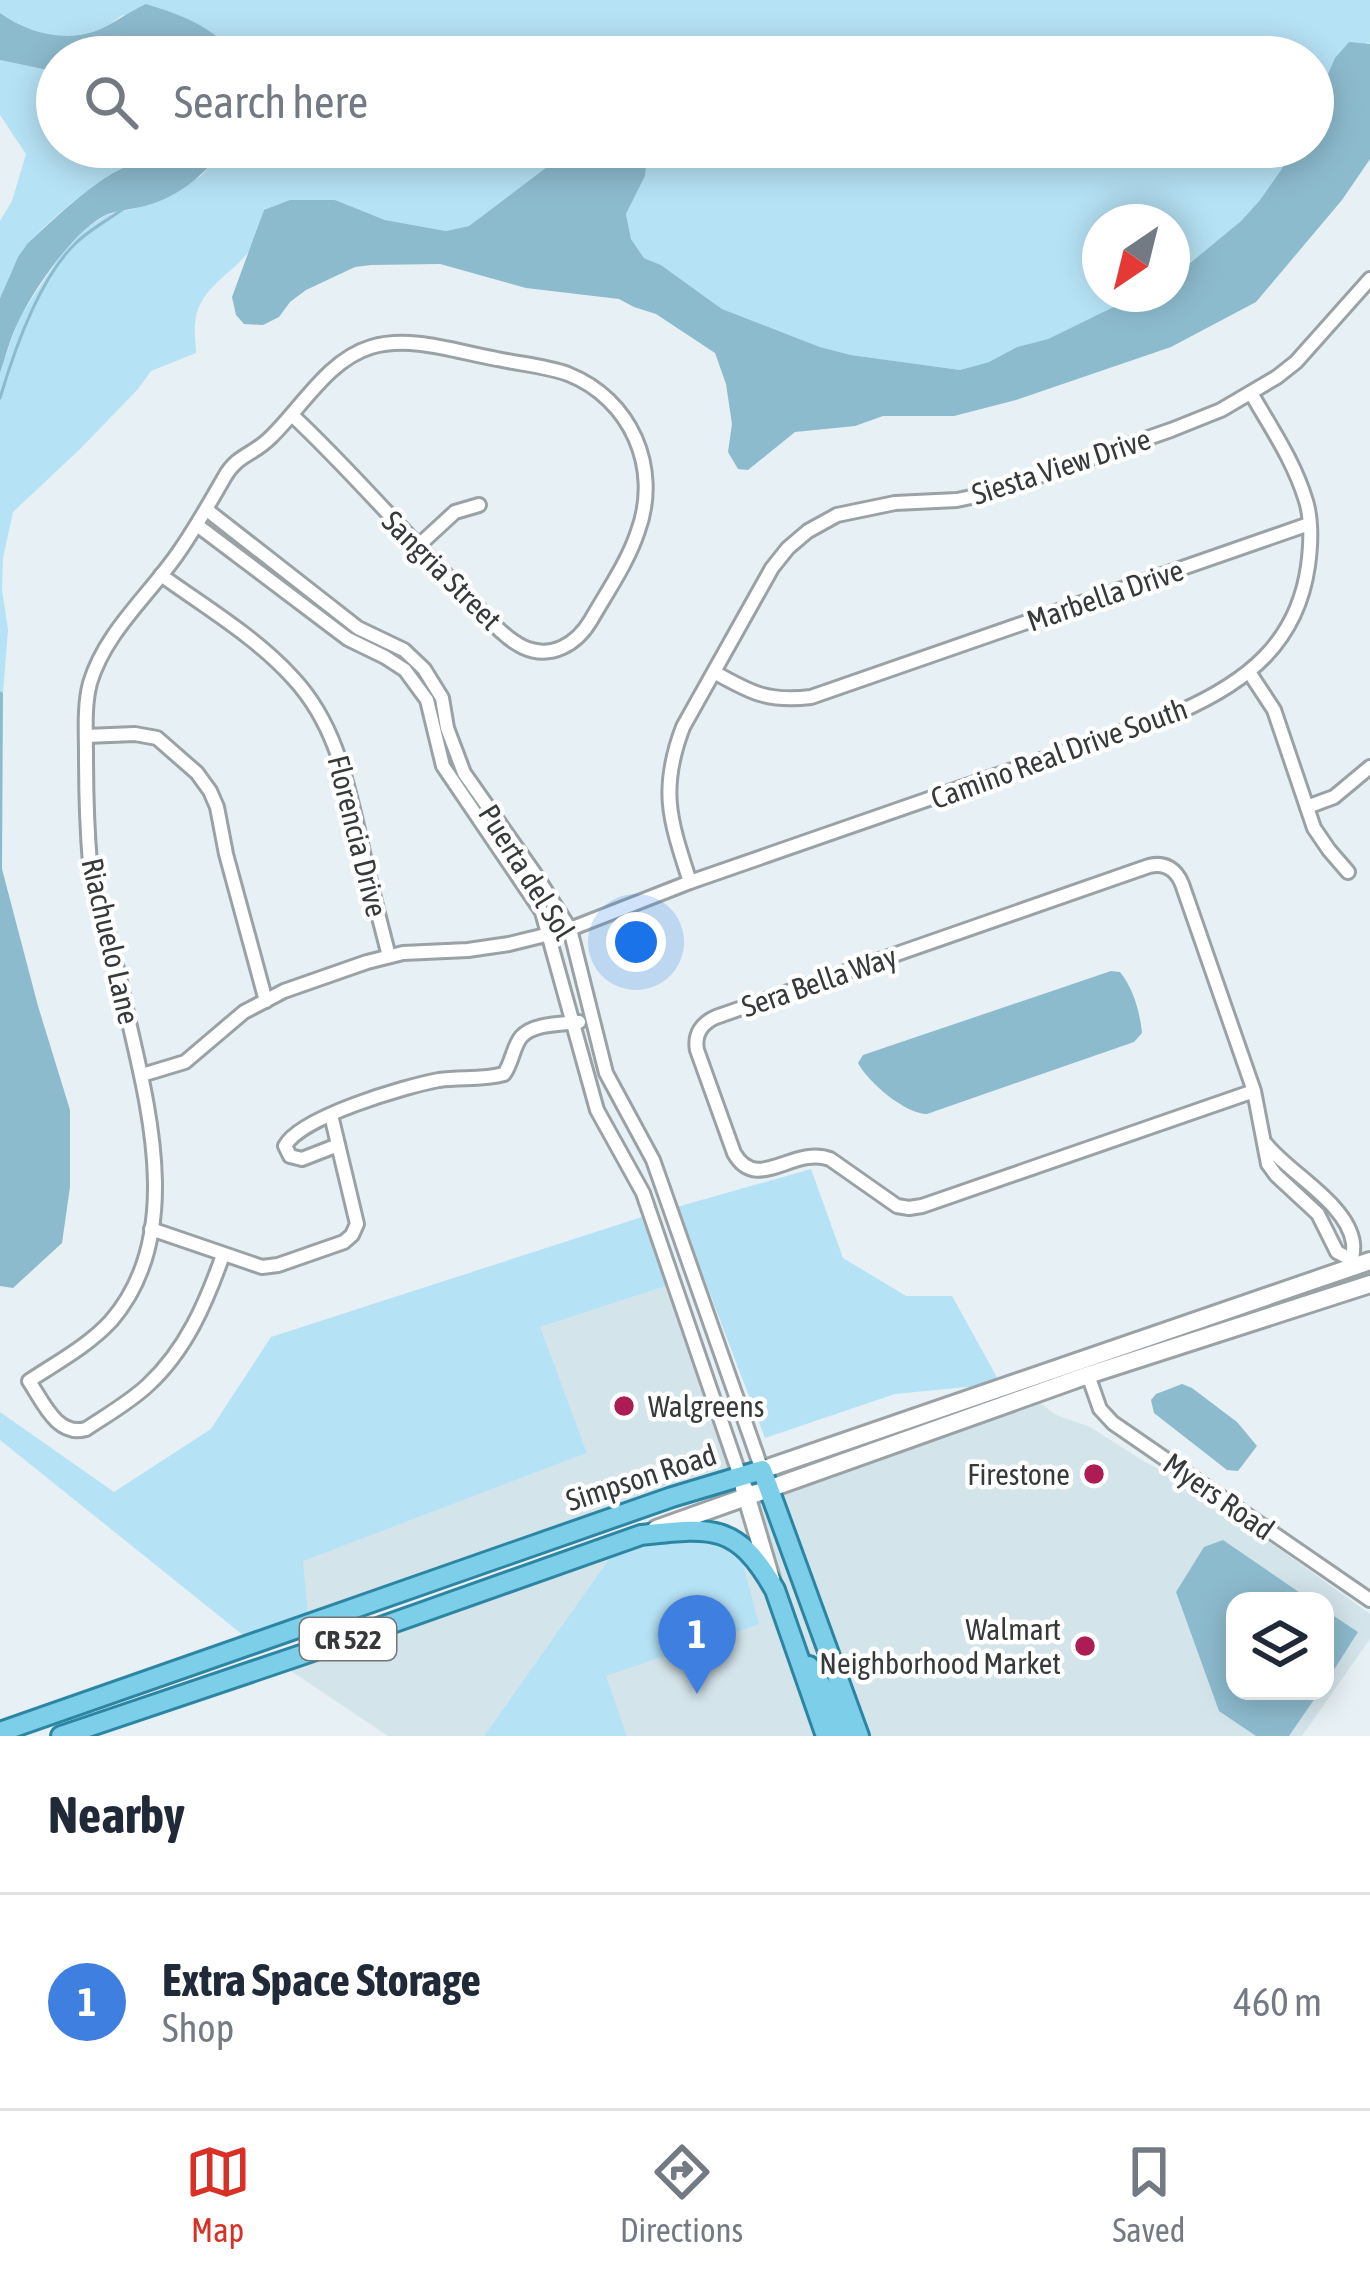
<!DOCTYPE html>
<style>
:root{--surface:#fff;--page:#f2f2f3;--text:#1f2937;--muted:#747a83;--line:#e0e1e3;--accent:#d93025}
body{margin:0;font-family:"Asap Condensed",sans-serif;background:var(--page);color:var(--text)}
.controls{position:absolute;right:36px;bottom:36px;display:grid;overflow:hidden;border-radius:24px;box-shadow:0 6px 30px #0003}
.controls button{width:108px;height:108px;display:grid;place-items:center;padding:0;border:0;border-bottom:3px solid var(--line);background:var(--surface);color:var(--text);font:60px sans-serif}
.compass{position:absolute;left:1082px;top:204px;width:108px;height:108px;border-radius:50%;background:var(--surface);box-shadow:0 6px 30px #0003;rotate:215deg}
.you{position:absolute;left:636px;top:942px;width:42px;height:42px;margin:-30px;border:9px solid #fff;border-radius:50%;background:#1a73e8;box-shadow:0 0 0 18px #1a73e833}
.badge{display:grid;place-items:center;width:78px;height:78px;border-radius:50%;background:var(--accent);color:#fff;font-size:39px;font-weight:700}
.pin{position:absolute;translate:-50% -99px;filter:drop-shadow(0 3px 6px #0008)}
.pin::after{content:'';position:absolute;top:63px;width:42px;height:36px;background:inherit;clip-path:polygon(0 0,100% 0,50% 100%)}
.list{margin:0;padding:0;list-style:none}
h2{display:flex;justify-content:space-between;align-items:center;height:156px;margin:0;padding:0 48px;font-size:51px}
h2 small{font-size:39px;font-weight:400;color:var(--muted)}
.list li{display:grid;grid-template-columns:78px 1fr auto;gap:36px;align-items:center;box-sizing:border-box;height:216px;padding:0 48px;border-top:3px solid var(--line)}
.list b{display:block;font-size:45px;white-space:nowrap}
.list p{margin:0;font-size:39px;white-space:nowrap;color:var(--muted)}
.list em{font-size:39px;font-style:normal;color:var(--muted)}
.icon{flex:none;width:66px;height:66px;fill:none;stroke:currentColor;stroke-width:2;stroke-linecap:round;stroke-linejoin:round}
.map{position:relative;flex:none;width:1370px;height:1736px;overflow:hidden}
.search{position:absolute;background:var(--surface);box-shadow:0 6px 30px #0003;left:36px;right:36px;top:36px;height:132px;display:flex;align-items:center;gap:30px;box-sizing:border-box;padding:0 42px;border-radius:66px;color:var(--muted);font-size:45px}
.sheet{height:372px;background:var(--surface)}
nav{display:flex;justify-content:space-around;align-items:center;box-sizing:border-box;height:168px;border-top:3px solid var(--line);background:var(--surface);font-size:33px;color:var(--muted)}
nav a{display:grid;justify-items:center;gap:6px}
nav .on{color:var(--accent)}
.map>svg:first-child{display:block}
</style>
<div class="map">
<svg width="1370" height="1736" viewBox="0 0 1370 1736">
<rect width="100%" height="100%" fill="#e7f0f4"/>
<g fill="#d3e4ea">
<polygon points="669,1285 733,1472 246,1639 242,1635 308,1614 302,1561 587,1453 539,1327"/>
<polygon points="1036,1400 1056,1415 1090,1427 1145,1462 1191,1486 1370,1614 1370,1639 1302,1736 1289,1736 1320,1691 1325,1691 1325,1684 1358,1632 1325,1610 1325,1601 1312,1601 1224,1541 1176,1592 1219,1710 1256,1736 866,1736 777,1493"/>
<polygon points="765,1497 852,1736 819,1669 798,1640 754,1501"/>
<polygon points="616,1549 484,1736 388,1736 270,1657"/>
<polygon points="739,1550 769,1593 819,1736 627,1736 605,1676 758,1624"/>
</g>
<g fill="#b6e2f5">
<path d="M 0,0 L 1370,0 L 1370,44 L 1368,42 L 1325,85 L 1313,109 L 1313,57 L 236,57 L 226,42 L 123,15 C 115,20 106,27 97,31 C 65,44 27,32 0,13 Z"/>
<polygon points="150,38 159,38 201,57 104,57 127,45"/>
<path d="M 0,60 L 57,72 L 57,147 L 181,147 C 165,157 146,158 128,165 C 101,176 44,224 25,247 C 14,261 8,281 0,298 L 0,221 L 12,201 L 26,154 L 0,115 Z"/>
<path d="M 226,147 L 577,147 L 564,154 L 469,226 L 446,231 L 385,220 L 335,200 L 264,210 C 259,223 255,245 246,255 C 227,277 197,291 195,324 C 194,333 196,344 196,353 L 151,371 L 138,389 L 80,449 L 13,512 L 3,558 L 2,589 L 8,630 L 3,693 L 0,691 L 0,372 L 19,318 L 62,253 L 85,229 L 106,215 L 149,205 L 201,176 Z"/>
<polygon points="642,147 1297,147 1260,200 1241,221 1172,278 1172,222 1100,222 1100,294 1140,294 1048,339 1017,347 989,362 960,370 851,355 820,347 722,309 661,265 644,258 631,239 626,214 645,176 647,158"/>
<polygon points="811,1169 843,1258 906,1296 952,1296 999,1381 987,1385 895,1394 765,1438 677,1207"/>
<polygon points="645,1216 669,1285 540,1327 587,1453 303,1561 308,1614 243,1635 0,1440 0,1412 114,1492 211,1429 271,1337"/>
<polygon points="657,1535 707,1537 739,1550 759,1624 606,1676 627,1736 484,1736 616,1549"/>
</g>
<g fill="#8dbbce">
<path d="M 146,4 C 179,14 216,27 236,57 L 201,57 L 159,38 L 150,38 L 127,45 L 104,57 L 57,57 L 57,72 L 0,60 L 0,13 C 27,32 61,42 93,32 C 111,26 128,12 146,4 Z"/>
<polygon points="1349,42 1370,44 1370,159 1342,200 1256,302 1171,347 1016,400 954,416 883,416 855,426 795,432 748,470 738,469 728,452 732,424 726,384 715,353 656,314 634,307 619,299 526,288 440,264 371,265 355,267 306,290 290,302 279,317 263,325 244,324 236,315 232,297 264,210 290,200 335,200 385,220 446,231 469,226 564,154 577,147 642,147 647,158 645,176 626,214 631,239 644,258 661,265 722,309 820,347 851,355 960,370 989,362 1017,347 1048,339 1140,294 1172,294 1172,278 1241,221 1260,200 1297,147 1313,147 1313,109 1335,58"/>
<path d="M 181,147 L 226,147 C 203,175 181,196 145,206 C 133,209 120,210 108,214 C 76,227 34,289 19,320 C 11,336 6,355 0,373 L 0,298 L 18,257 L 27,244 C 54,219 94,180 127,166 C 145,158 164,157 181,147 Z"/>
<polygon points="0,691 3,693 2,869 38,1006 70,1110 70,1187 62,1243 13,1288 0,1286"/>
<path d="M 1111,971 L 1120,972 C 1133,988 1140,1012 1142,1033 L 1134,1042 L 927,1114 C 905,1114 868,1082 858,1063 L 863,1055 Z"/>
<polygon points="1182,1384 1192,1388 1237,1422 1257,1446 1238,1471 1227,1470 1154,1413 1151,1400 1156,1394"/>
<polygon points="1223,1540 1312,1601 1235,1601 1235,1691 1320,1691 1289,1736 1256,1736 1219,1711 1176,1592 1204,1547"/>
<polygon points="1325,1610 1358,1632 1325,1684"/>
</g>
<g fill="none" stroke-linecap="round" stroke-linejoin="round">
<path stroke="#8dbbce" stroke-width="3" d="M 0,398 C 14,351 39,278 76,243 C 89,230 108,220 123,209"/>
<g stroke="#9aa2a5" stroke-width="18">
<g id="street">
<polyline points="207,510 358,628 404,650 424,669 442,698 447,728 464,773 535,874 570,929 606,1073 653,1160 762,1470"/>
<polyline points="197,525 348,639 385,657 405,670 427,700 443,766 542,912 597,1110 643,1193 740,1476"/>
<polyline points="417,547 455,512 479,505"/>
<path d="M 161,575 C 205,607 256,637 293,678 C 333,721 345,774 358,830 C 367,872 378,914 389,956"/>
<path d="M 714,672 C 751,693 768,702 811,697 L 1309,524"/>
<polyline points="1249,672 1274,710 1314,828 1329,850 1348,872"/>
<polyline points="86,736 135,734 157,738 197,773 210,791 217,807 226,854 266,1001"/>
<polyline points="1307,807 1334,797 1370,767"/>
<path d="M 690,882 C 670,820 659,790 683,727 L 772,568 L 788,548 L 808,531 L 837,515 L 895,503 L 957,500 L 990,493 L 1171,430 L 1221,410 L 1277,377 L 1296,362 L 1370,279"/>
<path d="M 142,1075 L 185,1062 L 244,1012 L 284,991 L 367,962 L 403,953 L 468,950 L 509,944 L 570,929 L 690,882 L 1179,712 C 1247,682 1297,643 1308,566 C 1311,544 1312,521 1306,501 C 1294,461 1271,428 1251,393"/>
<path d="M 1254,1091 L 922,1206 L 909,1208 L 897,1206 L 830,1159 C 794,1145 757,1194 734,1153 L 697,1050 C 694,1034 702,1023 716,1017 L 1149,866 C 1165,862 1176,869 1182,884 L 1254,1091 L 1268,1164 L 1276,1175 L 1318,1214 L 1337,1252 L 1350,1259"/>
<path d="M 1266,1144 C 1290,1174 1348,1204 1353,1243 C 1354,1250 1352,1256 1352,1262"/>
<path d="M 338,1145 L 302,1159 L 290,1156 L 285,1146 C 300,1117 406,1086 439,1080 C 461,1077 483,1080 504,1074 C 512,1063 513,1047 521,1037 C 533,1023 563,1024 579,1022"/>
<polyline points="151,1229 262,1267 278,1265 344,1242 352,1235 357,1224 331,1115"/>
<path d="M 223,1255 C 206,1303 186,1350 148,1385 C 130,1402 107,1415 86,1429 C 57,1437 43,1402 29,1381 C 56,1363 88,1346 111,1321 C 183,1238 150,1113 128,1018 C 117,966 104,915 90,864 C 87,828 86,792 86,755 C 86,731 84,706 90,683 C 105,633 147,597 176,556 C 194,531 209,504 224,478 C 237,454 254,455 271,437 C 302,407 328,360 371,347 C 411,335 457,352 497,359 C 520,364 546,366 568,374 C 631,399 661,468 638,531 C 628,562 607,592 591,620 C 577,644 551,660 523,647 C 502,637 485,614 469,598 C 408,538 354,473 292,415"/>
<polyline points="1088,1375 1100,1409 1113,1423 1370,1600"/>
</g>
</g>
<g stroke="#9aa2a5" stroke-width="22">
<g id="secondary">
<polyline points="762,1470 1370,1261"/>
<polyline points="744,1488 771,1579"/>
<polyline points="656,1529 1088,1375 1370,1284"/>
</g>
</g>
<g stroke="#2b85a3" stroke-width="24">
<g id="primary">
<polyline points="809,1666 823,1688 842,1736"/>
<polyline points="0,1732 672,1497 762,1470 859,1736"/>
<path d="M 61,1736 L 310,1652 L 641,1535 C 712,1527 737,1523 775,1590 L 826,1736"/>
</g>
</g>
<use href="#street" stroke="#fff" stroke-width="12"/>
<use href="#secondary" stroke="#fff" stroke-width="16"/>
<use href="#primary" stroke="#7ccee9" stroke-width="18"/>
</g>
<g fill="#ad1d54" stroke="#fff" stroke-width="4.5">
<circle cx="624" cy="1406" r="12"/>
<circle cx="1094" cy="1474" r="12"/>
<circle cx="1085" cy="1646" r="12"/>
</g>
<g text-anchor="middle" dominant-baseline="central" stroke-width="9" stroke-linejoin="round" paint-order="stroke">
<rect fill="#fff" stroke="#737576" stroke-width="3" x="300" y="1618" width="96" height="42" rx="9"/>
<g font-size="27" font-weight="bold" fill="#373a3b">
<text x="348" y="1639">CR 522</text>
</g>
<g font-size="30" fill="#373a3b" stroke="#fff">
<text transform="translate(1061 466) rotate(-18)">Siesta View Drive</text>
<text transform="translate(442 570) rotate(45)">Sangria Street</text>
<text transform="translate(1105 595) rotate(-19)">Marbella Drive</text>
<text transform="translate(1059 753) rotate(-20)">Camino Real Drive South</text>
<text transform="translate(358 836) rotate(76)">Florencia Drive</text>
<text transform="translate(527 872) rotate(58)">Puerta del Sol</text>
<text transform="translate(111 941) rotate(77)">Riachuelo Lane</text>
<text transform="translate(819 981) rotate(-19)">Sera Bella Way</text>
<text transform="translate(641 1477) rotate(-18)">Simpson Road</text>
<text transform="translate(1219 1496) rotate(35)">Myers Road</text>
</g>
<g font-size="30" fill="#373a3b" stroke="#fff" text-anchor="end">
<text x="648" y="1406" text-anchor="start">Walgreens</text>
<text x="1070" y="1474">Firestone</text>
<text x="1061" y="1629">Walmart<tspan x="1061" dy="34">Neighborhood Market</tspan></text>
</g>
</g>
</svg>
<div class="controls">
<button><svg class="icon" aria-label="layers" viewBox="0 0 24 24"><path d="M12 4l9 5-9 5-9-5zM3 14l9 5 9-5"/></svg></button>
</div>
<svg class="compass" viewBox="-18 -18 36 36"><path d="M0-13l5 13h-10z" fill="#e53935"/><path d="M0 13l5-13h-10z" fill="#747a83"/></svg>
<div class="you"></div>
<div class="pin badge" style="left:697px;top:1694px;background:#3f7fe0">1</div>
<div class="search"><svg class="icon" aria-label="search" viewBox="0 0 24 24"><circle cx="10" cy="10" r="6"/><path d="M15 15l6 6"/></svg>Search here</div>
</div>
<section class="sheet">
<h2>Nearby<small></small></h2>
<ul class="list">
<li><span class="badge" style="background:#3f7fe0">1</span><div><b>Extra Space Storage</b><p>Shop</p></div><em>460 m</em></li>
</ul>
</section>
<nav>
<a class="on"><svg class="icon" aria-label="map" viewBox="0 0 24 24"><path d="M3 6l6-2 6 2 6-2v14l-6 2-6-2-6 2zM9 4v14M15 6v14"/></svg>Map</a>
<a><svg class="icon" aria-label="directions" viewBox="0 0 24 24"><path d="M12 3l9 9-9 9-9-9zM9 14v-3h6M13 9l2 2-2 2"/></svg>Directions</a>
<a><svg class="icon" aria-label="saved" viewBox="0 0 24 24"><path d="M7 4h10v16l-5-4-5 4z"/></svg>Saved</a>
</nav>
